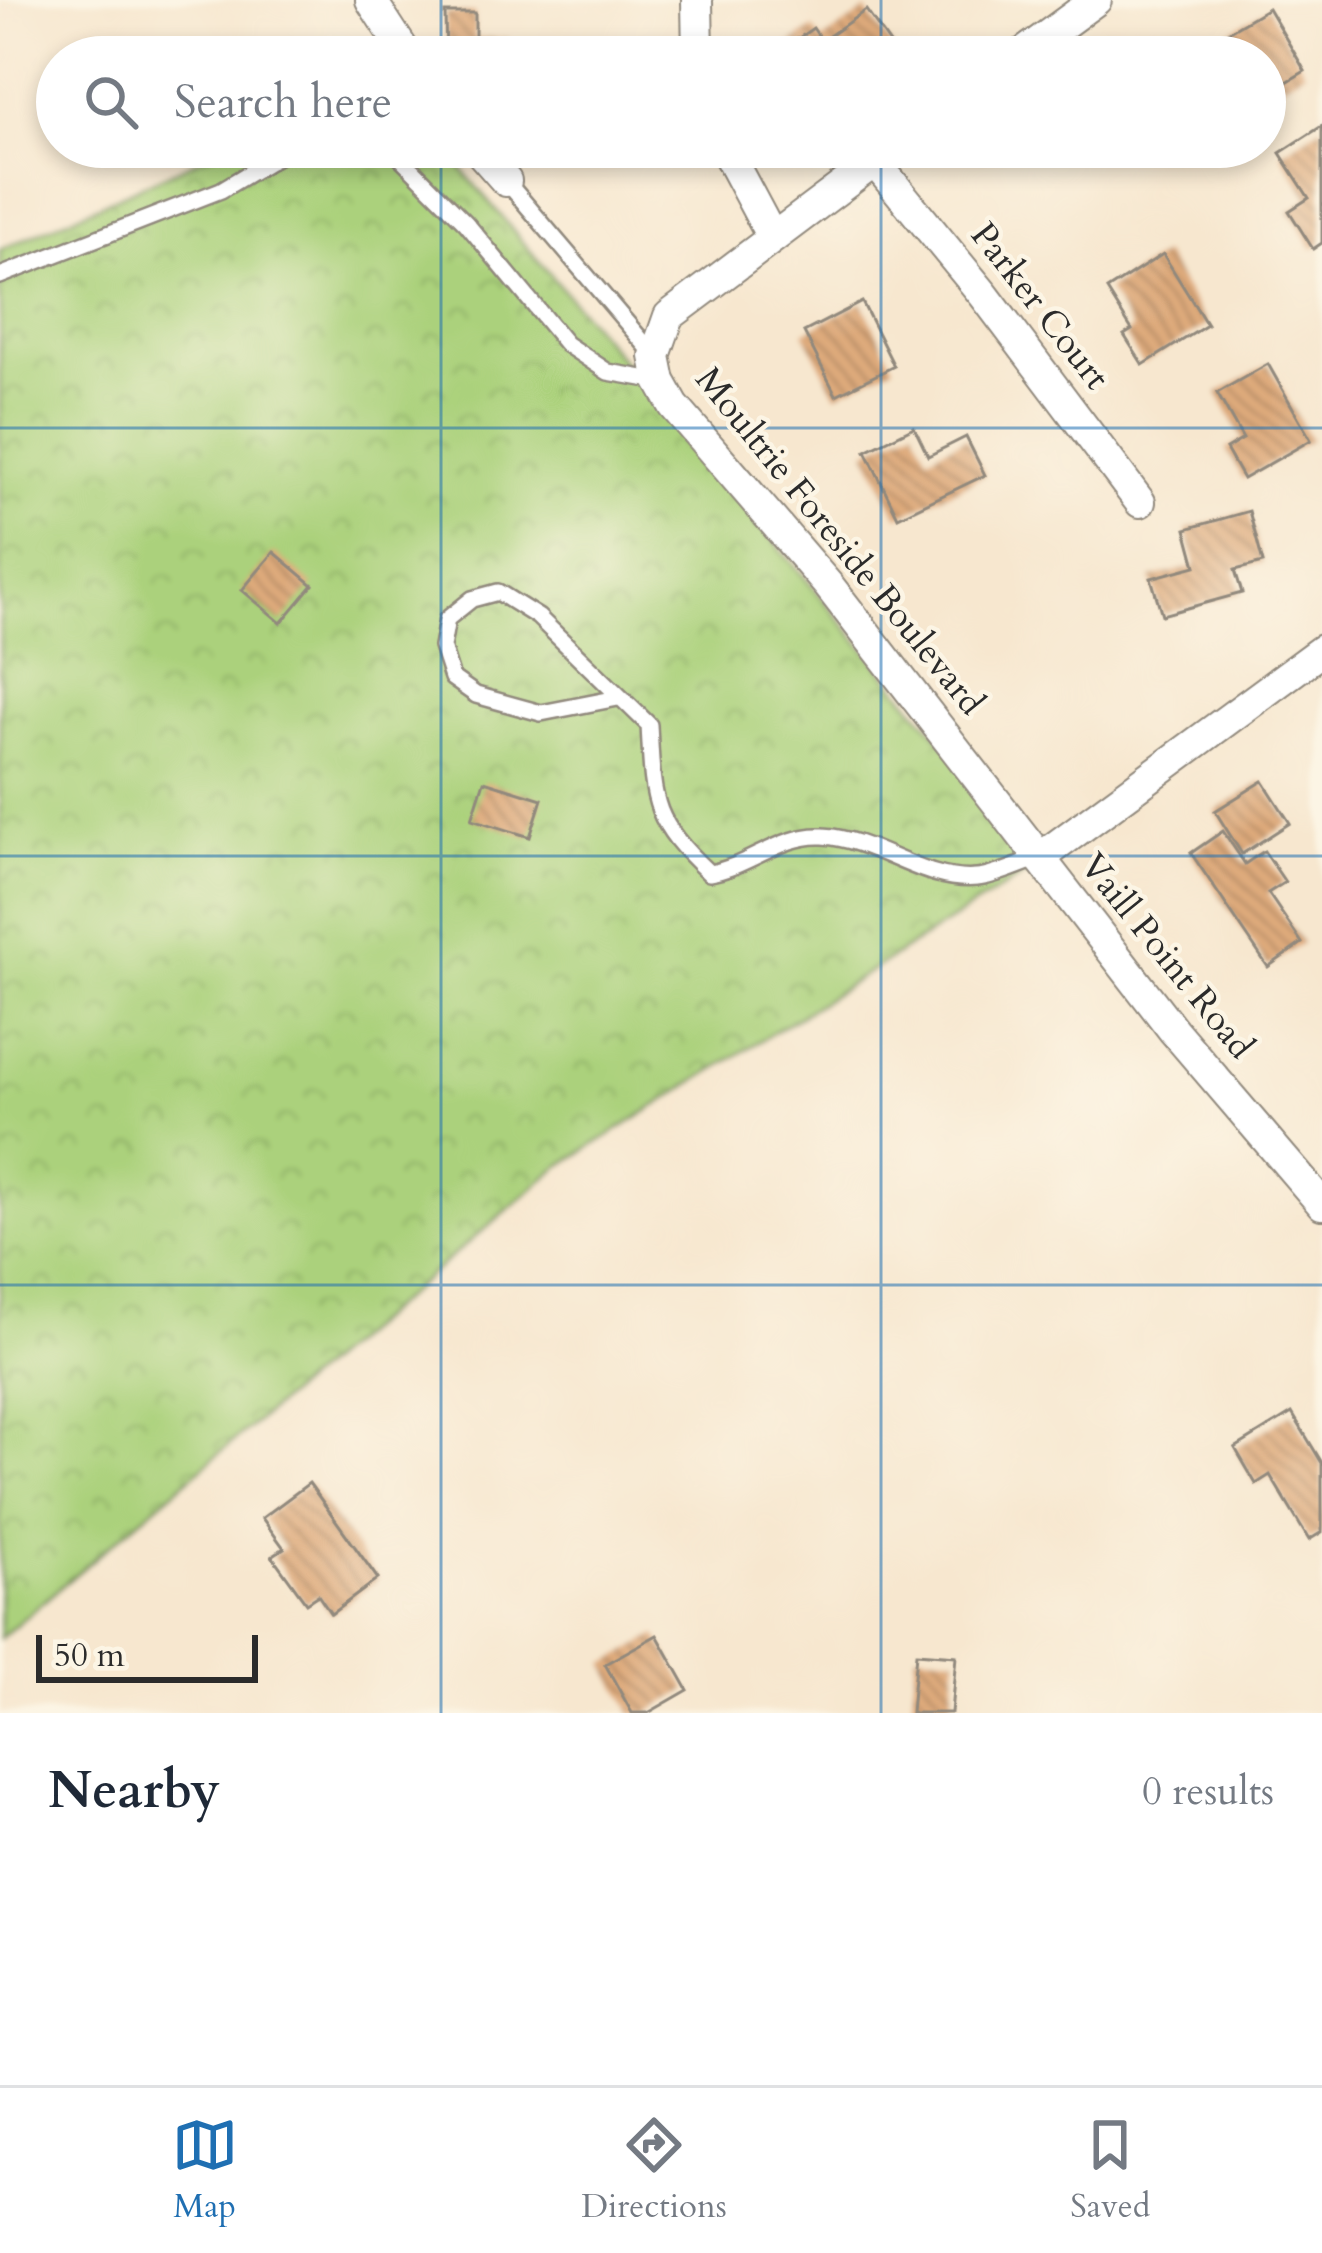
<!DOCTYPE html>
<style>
:root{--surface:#fff;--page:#f2f2f3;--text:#1f2937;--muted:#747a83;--line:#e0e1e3;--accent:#1f6fb2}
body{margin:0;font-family:Cardo,serif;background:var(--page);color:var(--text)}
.scale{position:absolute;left:36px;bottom:30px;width:222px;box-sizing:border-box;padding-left:12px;border:6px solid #2b2b2b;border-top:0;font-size:33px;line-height:42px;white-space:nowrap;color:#2b2b2b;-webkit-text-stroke:9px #fcf5e5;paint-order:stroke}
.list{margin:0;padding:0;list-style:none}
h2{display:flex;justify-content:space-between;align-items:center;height:156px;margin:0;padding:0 48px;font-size:51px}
h2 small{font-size:39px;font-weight:400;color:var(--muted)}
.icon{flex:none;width:66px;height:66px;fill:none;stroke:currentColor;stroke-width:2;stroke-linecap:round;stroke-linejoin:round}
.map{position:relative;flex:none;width:1322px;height:1713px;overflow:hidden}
.search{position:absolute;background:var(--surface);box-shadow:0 6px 18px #0003;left:36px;right:36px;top:36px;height:132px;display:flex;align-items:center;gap:30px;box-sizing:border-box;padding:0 42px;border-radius:66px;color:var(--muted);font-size:45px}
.sheet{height:372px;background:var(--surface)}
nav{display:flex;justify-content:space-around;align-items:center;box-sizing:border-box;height:168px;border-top:3px solid var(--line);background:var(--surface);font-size:33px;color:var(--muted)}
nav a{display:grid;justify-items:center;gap:6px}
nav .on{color:var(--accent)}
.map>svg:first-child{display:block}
</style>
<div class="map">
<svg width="1322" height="1713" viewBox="0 0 1322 1713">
<defs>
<pattern id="park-crowns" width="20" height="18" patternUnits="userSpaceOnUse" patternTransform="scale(3)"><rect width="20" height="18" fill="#abd17c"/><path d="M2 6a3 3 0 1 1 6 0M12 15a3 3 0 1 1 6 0" fill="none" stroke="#93b46b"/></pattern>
<pattern id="building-back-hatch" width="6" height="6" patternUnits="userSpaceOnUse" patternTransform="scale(3)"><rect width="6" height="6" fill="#deaa7c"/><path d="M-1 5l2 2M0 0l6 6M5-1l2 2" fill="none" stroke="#b48b66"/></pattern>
</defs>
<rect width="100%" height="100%" fill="#fcf5e5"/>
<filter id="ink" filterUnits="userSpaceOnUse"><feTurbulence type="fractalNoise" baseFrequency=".00833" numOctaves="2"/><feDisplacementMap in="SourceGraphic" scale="24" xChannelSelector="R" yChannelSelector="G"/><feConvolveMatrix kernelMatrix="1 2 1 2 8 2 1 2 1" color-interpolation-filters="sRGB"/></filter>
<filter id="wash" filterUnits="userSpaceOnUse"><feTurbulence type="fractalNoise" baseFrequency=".004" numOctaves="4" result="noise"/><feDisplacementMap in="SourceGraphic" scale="48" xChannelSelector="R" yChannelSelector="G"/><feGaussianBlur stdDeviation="2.7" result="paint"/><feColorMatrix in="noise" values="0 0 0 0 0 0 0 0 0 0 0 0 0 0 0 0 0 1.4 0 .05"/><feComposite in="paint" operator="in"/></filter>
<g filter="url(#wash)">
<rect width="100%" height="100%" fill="#f7e7cf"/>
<polygon fill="url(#park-crowns)" stroke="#6b7e54" stroke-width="3" points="227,147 443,147 1044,862 557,1168 0,1638 0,250"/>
<g id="blocks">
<g fill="url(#building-back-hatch)">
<polygon points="1268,8 1305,71 1265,95 1265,57 1211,57 1204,46"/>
<polygon points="866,10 897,54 893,57 772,57 813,28 822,41"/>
<polygon points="445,13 475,13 475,38 509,38 509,57 446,57"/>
<polygon points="1322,126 1322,243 1313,249 1289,211 1309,198 1280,153"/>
<polygon points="1163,254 1207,325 1143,365 1124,335 1132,330 1107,290"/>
<polygon points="862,302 894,366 836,395 804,332"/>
<polygon points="1268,364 1311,440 1243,479 1226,449 1243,439 1217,393"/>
<polygon points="914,427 928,456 966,437 985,475 898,517 866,451"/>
<polygon points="1249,511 1263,563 1235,570 1242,593 1162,615 1151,578 1196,566 1186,529"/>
<polygon points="274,552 313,585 281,623 242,590"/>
<polygon points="484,781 542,799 530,837 472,819"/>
<polygon points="1263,781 1290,823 1242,854 1215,811"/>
<polygon points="1223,831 1245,864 1264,851 1285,882 1268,893 1302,943 1268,967 1191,853"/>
<polygon points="1292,1413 1322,1463 1322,1532 1309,1540 1270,1475 1256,1484 1235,1448"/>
<polygon points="309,1483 378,1579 331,1614 318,1595 306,1603 272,1556 284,1548 262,1518"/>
<polygon points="657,1635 688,1690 648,1713 632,1713 605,1664"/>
<polygon points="916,1653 956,1656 951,1713 911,1713"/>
</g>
</g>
</g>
<g filter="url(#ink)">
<use href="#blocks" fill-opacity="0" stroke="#91897d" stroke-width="3"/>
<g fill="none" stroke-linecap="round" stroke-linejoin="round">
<g stroke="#91897d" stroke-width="20">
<g id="service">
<polyline points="390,147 466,223 566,344 608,372 660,381"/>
<polyline points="506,181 655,356"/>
<polyline points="0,276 221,190 293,147"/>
<path d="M 618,698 L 541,713 L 476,695 L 452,678 L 442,647 L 447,619 L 472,599 L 498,592 L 538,617 L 649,725 C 653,801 651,819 709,873 C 749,867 781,834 823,836 C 877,839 922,883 977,878 C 997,876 1020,864 1040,858"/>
</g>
</g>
<g stroke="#91897d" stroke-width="34">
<g id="minor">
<polyline points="371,0 408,57"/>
<polyline points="697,0 698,57"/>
<polyline points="1018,57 1096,0"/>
<polyline points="476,147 506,181"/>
<polyline points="724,147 772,237"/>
<polyline points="894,147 669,316 655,356 660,381 674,406 829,586 1174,1031 1322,1204"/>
<polyline points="874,161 984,295 1140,502"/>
<polyline points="1040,858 1322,650"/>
</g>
</g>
<use href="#service" stroke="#fff" stroke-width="15"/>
<use href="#minor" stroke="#fff" stroke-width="30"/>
</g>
</g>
<path fill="none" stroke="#1f6fb2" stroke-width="3" stroke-opacity="0.55" d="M 441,0 L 441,57M 881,0 L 881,57M 441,147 L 441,1713M 881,147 L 881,1713M 0,428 L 1322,428M 0,856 L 1322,856M 0,1285 L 1322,1285"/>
<g text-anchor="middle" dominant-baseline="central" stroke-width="9" stroke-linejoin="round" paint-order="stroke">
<g font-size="36" fill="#2b2b2b" stroke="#fcf5e5">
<text transform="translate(1040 306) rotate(52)">Parker Court</text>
<text transform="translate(840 541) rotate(51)">Moultrie Foreside Boulevard</text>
<text transform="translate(1167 956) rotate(51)">Vaill Point Road</text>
</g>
</g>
</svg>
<div class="scale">50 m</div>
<div class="search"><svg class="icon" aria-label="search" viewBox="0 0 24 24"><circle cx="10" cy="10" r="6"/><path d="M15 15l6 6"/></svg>Search here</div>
</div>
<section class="sheet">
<h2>Nearby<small>0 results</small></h2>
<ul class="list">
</ul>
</section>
<nav>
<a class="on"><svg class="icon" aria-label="map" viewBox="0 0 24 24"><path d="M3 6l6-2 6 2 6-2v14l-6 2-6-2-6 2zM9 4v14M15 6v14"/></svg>Map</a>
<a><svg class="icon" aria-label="directions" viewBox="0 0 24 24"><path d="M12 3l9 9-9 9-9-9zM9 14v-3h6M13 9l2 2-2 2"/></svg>Directions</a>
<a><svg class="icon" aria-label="saved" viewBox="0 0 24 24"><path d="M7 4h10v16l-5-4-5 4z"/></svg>Saved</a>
</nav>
